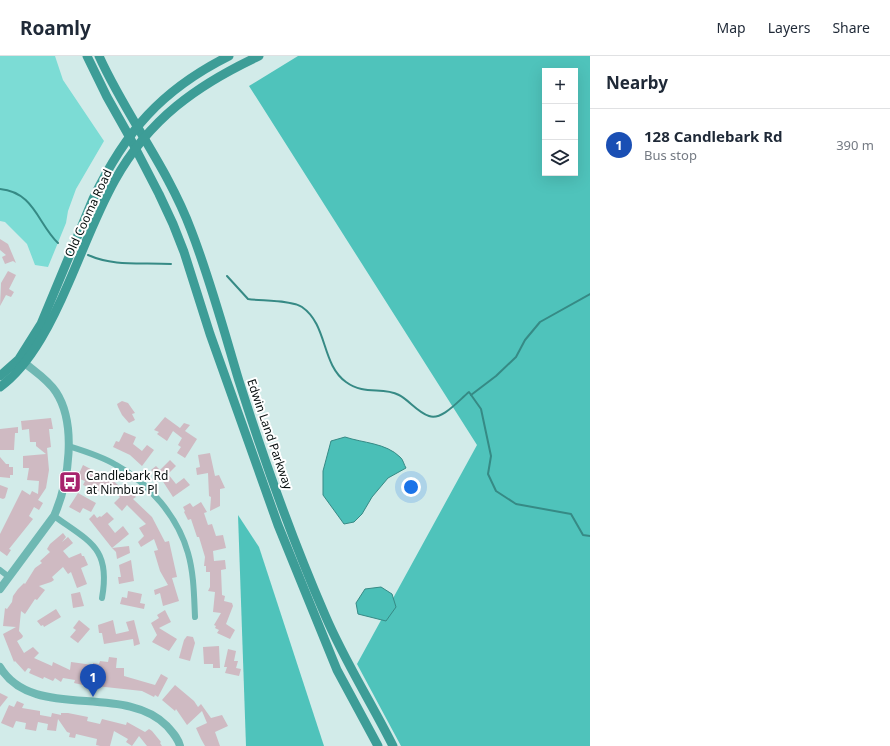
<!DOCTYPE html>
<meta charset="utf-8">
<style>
:root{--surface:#fff;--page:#f6f6f7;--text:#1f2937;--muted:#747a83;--line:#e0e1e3;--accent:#0b8043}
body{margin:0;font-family:"Noto Sans",sans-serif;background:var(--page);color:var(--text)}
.controls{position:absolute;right:12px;top:12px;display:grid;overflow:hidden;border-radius:0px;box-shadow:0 4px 16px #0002}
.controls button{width:36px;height:36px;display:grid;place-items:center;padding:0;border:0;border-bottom:1px solid var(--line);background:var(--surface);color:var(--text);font:20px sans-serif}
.you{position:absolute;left:411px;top:431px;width:14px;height:14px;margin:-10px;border:3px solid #fff;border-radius:50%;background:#1a73e8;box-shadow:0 0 0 6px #1a73e833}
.badge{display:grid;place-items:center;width:26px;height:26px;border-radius:50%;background:var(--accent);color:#fff;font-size:13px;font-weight:700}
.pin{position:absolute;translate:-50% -33px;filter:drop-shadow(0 1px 2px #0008)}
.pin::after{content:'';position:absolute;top:21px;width:14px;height:12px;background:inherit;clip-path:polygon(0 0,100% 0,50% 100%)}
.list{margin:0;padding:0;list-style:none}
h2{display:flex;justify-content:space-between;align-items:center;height:52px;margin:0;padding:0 16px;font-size:17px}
h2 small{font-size:13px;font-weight:400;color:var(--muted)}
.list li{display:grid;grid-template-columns:26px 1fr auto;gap:12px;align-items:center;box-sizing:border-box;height:72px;padding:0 16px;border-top:1px solid var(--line)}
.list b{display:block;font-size:15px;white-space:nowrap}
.list p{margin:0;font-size:13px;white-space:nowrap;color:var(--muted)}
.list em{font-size:13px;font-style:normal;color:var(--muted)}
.icon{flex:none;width:22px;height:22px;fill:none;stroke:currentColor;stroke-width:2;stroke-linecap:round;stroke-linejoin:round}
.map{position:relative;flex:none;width:590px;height:690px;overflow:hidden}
header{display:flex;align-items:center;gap:24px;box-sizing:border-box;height:56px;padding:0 20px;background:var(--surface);border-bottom:1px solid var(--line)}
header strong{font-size:19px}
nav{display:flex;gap:22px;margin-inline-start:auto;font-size:14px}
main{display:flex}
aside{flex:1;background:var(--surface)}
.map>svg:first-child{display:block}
</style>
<header>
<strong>Roamly</strong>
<nav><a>Map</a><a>Layers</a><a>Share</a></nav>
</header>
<main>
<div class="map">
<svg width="590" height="690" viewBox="0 0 590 690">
<rect width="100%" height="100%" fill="#d2ebe9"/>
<polygon fill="#7cdcd5" points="0,0 55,0 63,24 104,85 76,133 68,155 66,167 48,211 35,209 27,188 5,166 0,165"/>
<g fill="#4fc3bb" fill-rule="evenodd">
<path d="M 298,0 L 590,0 L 590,690 L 401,690 L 357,608 L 477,389 L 249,30 ZM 545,15 L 575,15 L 575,117 L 545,117 Z"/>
<polygon points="238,459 259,491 324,690 246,690"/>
</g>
<g fill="#4abfb7" stroke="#368a85">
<path d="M 345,381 C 363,387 386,387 400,401 C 403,403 404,409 406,412 L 388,422 L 372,441 L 362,458 L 354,466 L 344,468 L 323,439 L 323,415 L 331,385 Z"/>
<polygon points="381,531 392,538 396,551 386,565 358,558 356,547 365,533"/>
</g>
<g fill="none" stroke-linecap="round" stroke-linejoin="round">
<g stroke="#368a85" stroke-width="2">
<path d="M 0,133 C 34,136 38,168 58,187"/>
<path d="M 88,199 C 115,211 142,206 171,208"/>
<path d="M 227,220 L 248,243 C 261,245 292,244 302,251 C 328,269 321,308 346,326 C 365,340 382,330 399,339 C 409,344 417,356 429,360 C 442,365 459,344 469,336 L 481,353 L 491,400 L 488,418 L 496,435 L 516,448 L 571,458 L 583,479 L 590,480"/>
<polyline points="471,339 496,320 516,301 525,284 540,266 590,238"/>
</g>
</g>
<g fill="#cfbac2">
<polygon points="0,183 8,188 16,207 13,205 5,208 2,201 6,199 0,194"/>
<polygon points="8,215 16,219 9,233 14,236 11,241 6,239 0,250 1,227"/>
<polygon points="122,345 128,347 135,357 132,358 135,364 129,367 122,359 118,351 117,348"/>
<polygon points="165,361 180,372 184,367 190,369 185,375 197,383 185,402 177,397 181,391 178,389 182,382 173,375 167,385 157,378 159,376 154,374"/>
<polygon points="51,362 53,373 49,373 51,391 47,392 49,414 46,432 38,444 43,447 39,454 34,451 29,460 33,463 9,493 11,494 7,500 0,495 0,478 22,434 30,439 32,435 38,438 39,425 27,424 29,412 23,412 23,400 46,398 36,390 36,386 30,386 29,373 22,374 21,365"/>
<polygon points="18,371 18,377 15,377 14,394 0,394 0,373"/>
<polygon points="124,376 136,381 133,388 142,395 147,389 154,394 142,410 130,399 113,391 116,385 119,386"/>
<polygon points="210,397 215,420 219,419 225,432 220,433 220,450 210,455 211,441 209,440 208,417 197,419 196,412 200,411 198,399"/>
<polygon points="0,401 6,408 9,408 9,411 13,411 13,419 10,419 10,422 0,421"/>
<polygon points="170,404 176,410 168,418 176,428 184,422 190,429 173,441 162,424 151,414 156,410 160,414"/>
<polygon points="83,409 106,421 107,419 129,439 131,436 136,441 133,443 152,461 165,486 169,485 177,521 172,522 179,545 163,550 160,537 155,539 154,534 168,529 160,515 154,495 158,494 154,483 141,491 138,486 144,480 139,472 146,468 127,449 122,455 114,447 120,441 108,433 104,439 92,430 91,432 83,429 85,425 77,422"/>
<polygon points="0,429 8,432 5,442 3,443 0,442"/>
<polygon points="78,437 96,447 91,456 83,452 80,457 69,451"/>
<polygon points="201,446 207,456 204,457 208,469 212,468 216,480 223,479 226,492 213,495 214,505 225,504 226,513 221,514 222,539 225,540 224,545 232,547 233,550 226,568 235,574 230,583 217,577 219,574 215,572 216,570 214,569 221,557 213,556 215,536 208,535 210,531 210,516 206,516 206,510 204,510 205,501 199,481 197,481 191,463 188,464 184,456 185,455 183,451 190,447 193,451"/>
<polygon points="107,456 114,463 108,468 115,477 123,470 129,478 112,492 89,463 94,458 97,462 100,460 101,461"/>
<polygon points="63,477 66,481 62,486 68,481 73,487 63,495 69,502 81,497 82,500 84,500 88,509 81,512 87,528 77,532 71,516 68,518 63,511 52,521 54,524 51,526 39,530 45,534 37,544 35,543 25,558 21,555 19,575 23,580 22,582 17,585 24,597 33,591 39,597 34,602 52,610 53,606 70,614 71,606 93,609 93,607 99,608 100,605 108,606 109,601 117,602 116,612 124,612 124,620 155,629 161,618 168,622 158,641 155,639 154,641 142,635 96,630 97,624 84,622 83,629 74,627 75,624 63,622 61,626 55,622 53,625 44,621 43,623 29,617 31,613 28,612 25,616 15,605 14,606 3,578 16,571 3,570 5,552 7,553 12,546 13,540 18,533 24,527 25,528 35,512 42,507 40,505 50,496 47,493 50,488"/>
<polygon points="129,490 130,497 117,503 116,496 112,492"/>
<polygon points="131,504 134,525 119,528 118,521 121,521 119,509"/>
<polygon points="128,535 142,538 140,547 145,548 144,553 120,548 122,541 127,542"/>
<polygon points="80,536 84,550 73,552 71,538"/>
<polygon points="56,553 61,561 44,571 43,569 41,570 37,565"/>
<polygon points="165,554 171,566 159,572 177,583 169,595 152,586 157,579 151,567 159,562 157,559"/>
<polygon points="79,564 90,573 78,587 70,581 76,574 73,572"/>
<polygon points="113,564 116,578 129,575 126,566 134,564 140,588 134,590 133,583 104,588 102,577 99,577 98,569"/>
<polygon points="187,580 193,581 195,587 190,605 179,602 184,584"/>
<polygon points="219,590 220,612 213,612 213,608 204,608 203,591"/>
<polygon points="228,593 236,595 234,605 238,605 236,612 241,613 239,620 225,617 227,611 224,611"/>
<polygon points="175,629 194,645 198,651 201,648 211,662 222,659 228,670 215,676 220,690 205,690 201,683 196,672 207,667 202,655 187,669 176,653 175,655 162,644"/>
<polygon points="0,637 8,641 0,651"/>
<polygon points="17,645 24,648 22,652 40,655 40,659 51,661 52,657 61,659 61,657 68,657 88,661 87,665 100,668 102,663 126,669 127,666 145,676 149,673 152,675 161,686 160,687 162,690 147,690 139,680 132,690 126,686 128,683 114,675 110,690 100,690 96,689 97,683 76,678 75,682 69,681 70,677 67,676 58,663 56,675 47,674 48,668 38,666 36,675 25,673 26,667 16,665 13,672 1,667 9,649 14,651"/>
</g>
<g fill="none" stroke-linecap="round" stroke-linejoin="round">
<g stroke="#6fb8b3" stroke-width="6">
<path d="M 68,390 C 84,395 101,400 116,409 C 149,427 178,461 188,497 C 194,518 194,540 195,561"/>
<path d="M 54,460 C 90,486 111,492 102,542"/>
<polyline points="0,514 9,521"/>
</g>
<g stroke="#6fb8b3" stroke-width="8">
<path d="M 0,533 L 54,460 C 69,426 77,368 56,336 C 47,322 32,314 20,303"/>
<path d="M 0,611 C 33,666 124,626 167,670 C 173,677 178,682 180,690"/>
</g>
<g stroke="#3d9d97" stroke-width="9">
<polyline points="87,0 107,41 129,80 159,138 173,168 184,196 210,278 278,469 337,614 378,690"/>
<path d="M 99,0 C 126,60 168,112 191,174 C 210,223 224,275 239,325 C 264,404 292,483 325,559 C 344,604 371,646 393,690"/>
<path d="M 0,320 L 19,303 L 41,268 L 93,143 C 125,76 161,34 229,0"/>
<path d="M 0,331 C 32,308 54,261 69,226 C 84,192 97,156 115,124 C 149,63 197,29 259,0"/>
</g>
</g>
<defs>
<g id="bus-square" transform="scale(1.15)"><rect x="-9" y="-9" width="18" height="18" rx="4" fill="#a7226c" stroke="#fff"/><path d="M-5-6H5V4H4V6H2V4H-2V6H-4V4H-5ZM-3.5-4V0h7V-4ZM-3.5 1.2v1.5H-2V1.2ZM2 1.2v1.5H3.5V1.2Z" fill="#fff"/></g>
</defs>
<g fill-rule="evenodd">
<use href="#bus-square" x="70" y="426"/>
</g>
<g text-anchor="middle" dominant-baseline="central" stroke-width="4" stroke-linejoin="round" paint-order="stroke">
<g font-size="12" fill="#081010" stroke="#fff">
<text transform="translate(88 157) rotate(-65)">Old Cooma Road</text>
<text transform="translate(270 378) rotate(71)">Edwin Land Parkway</text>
</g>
<g font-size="12" fill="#081010" stroke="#fff" text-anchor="start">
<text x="86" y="419">Candlebark Rd<tspan x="86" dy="14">at Nimbus Pl</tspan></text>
</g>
</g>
</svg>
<div class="controls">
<button>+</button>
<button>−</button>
<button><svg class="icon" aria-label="layers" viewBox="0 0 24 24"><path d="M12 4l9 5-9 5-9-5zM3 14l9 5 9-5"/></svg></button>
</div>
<div class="you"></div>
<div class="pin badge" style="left:93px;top:641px;background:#1a4fb4">1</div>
</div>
<aside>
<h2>Nearby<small></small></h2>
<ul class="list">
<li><span class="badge" style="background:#1a4fb4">1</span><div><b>128 Candlebark Rd</b><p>Bus stop</p></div><em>390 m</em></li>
</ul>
</aside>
</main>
